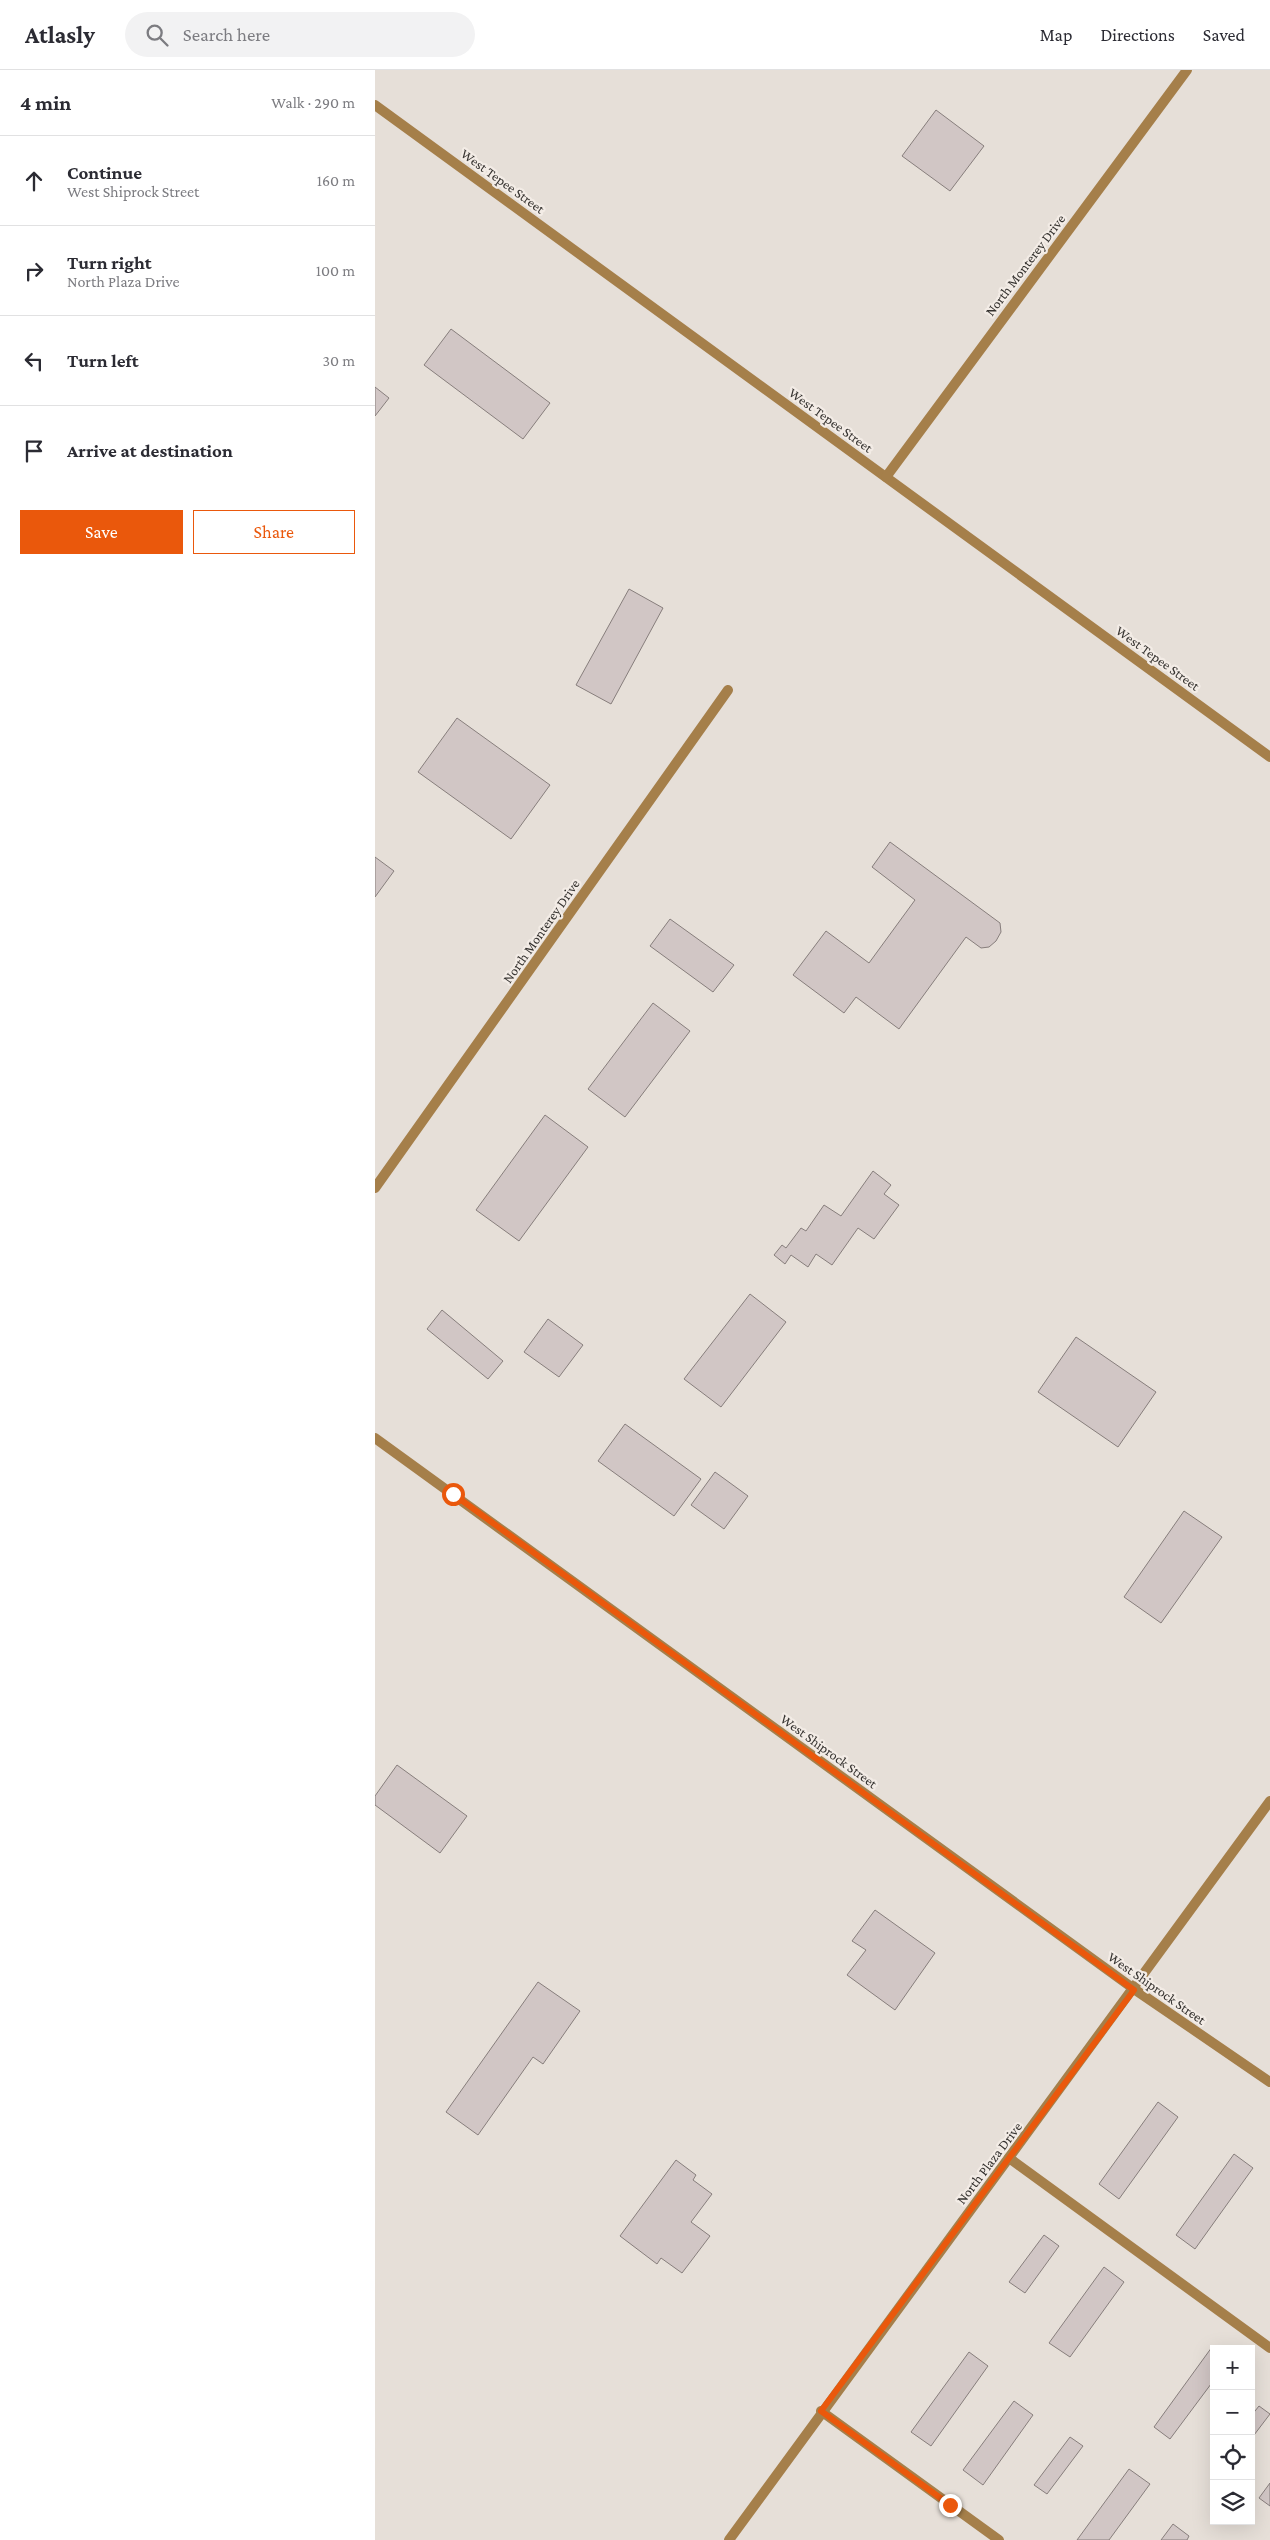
<!DOCTYPE html>
<meta charset="utf-8">
<style>
:root{--surface:#fff;--page:#f2f2f3;--text:#2b2b33;--muted:#7c7c81;--line:#e1e1e2;--accent:#ea580c}
body{margin:0;font-family:"Crimson Pro",serif;background:var(--page);color:var(--text)}
.controls{position:absolute;right:15px;bottom:15px;display:grid;overflow:hidden;border-radius:0px;box-shadow:0 5px 20px #0002}
.controls button{width:45px;height:45px;display:grid;place-items:center;padding:0;border:0;border-bottom:1px solid var(--line);background:var(--surface);color:var(--text);font:25px sans-serif}
.stop{position:absolute;width:15px;height:15px;margin:-11px;border:4px solid #ea580c;border-radius:50%;background:#fff}
.stop.end{background:#ea580c;border-color:#fff;box-shadow:0 1px 5px #0008}
.list{margin:0;padding:0;list-style:none}
h2{display:flex;justify-content:space-between;align-items:center;height:65px;margin:0;padding:0 20px;font-size:21px}
h2 small{font-size:16px;font-weight:400;color:var(--muted)}
.list li{display:grid;grid-template-columns:32px 1fr auto;gap:15px;align-items:center;box-sizing:border-box;height:90px;padding:0 20px;border-top:1px solid var(--line)}
.list b{display:block;font-size:19px;white-space:nowrap}
.list p{margin:0;font-size:16px;white-space:nowrap;color:var(--muted)}
.list em{font-size:16px;font-style:normal;color:var(--muted)}
.actions{display:flex;gap:10px;padding:15px 20px}
.actions a{flex:1;padding:11px 0;border:1px solid var(--accent);border-radius:0px;text-align:center;font-size:18px;color:var(--accent)}
.actions .main{background:var(--accent);color:#fff}
.icon{flex:none;width:28px;height:28px;fill:none;stroke:currentColor;stroke-width:2;stroke-linecap:round;stroke-linejoin:round}
.map{position:relative;flex:none;width:895px;height:2470px;overflow:hidden}
header{display:flex;align-items:center;gap:30px;box-sizing:border-box;height:70px;padding:0 25px;background:var(--surface);border-bottom:1px solid var(--line)}
header strong{font-size:24px}
nav{display:flex;gap:28px;margin-inline-start:auto;font-size:18px}
.search{width:350px;height:45px;background:var(--page);display:flex;align-items:center;gap:12px;box-sizing:border-box;padding:0 18px;border-radius:28px;color:var(--muted);font-size:19px}
main{display:flex}
aside{flex:1;background:var(--surface)}
.map>svg:first-child{display:block}
</style>
<header>
<strong>Atlasly</strong>
<div class="search"><svg class="icon" aria-label="search" viewBox="0 0 24 24"><circle cx="10" cy="10" r="6"/><path d="M15 15l6 6"/></svg>Search here</div>
<nav><a>Map</a><a>Directions</a><a>Saved</a></nav>
</header>
<main>
<aside>
<h2>4 min<small>Walk · 290 m</small></h2>
<ul class="list">
<li><svg class="icon" aria-label="ahead" viewBox="0 0 24 24"><path d="M12 20V5M6 11l6-6 6 6"/></svg><div><b>Continue</b><p>West Shiprock Street</p></div><em>160 m</em></li>
<li><svg class="icon" aria-label="right" viewBox="0 0 24 24"><path d="M7 20v-9h11M14 6l5 5-5 5"/></svg><div><b>Turn right</b><p>North Plaza Drive</p></div><em>100 m</em></li>
<li><svg class="icon" aria-label="left" viewBox="0 0 24 24"><path d="M17 20v-9H6M10 6l-5 5 5 5"/></svg><div><b>Turn left</b></div><em>30 m</em></li>
<li><svg class="icon" aria-label="arrive" viewBox="0 0 24 24"><path d="M6 21V4h12l-3 4 3 4H6"/></svg><div><b>Arrive at destination</b></div></li>
</ul>
<div class="actions"><a class="main">Save</a><a>Share</a></div>
</aside>
<div class="map">
<svg width="895" height="2470" viewBox="0 0 895 2470">
<rect width="100%" height="100%" fill="#e6dfd8"/>
<g fill="#d1c6c5" stroke="#877e7c">
<polygon points="561,40 609,76 575,121 527,86"/>
<polygon points="76,259 175,333 148,369 49,295"/>
<polygon points="0,317 14,328 0,346"/>
<polygon points="254,519 288,538 236,634 201,615"/>
<polygon points="82,648 175,715 136,769 43,702"/>
<polygon points="515,772 625,853 626,862 621,871 614,877 606,878 591,867 524,959 481,927 469,943 418,905 451,861 494,893 540,830 497,797"/>
<polygon points="0,787 19,801 0,827"/>
<polygon points="295,849 359,895 338,922 275,876"/>
<polygon points="278,933 315,961 250,1047 213,1019"/>
<polygon points="170,1045 213,1077 144,1171 101,1140"/>
<polygon points="498,1101 516,1115 509,1124 524,1135 499,1169 483,1158 457,1195 441,1184 433,1197 416,1185 410,1194 399,1185 407,1175 411,1178 426,1158 431,1161 449,1135 466,1146"/>
<polygon points="375,1224 411,1252 346,1337 309,1309"/>
<polygon points="67,1240 128,1291 113,1309 52,1259"/>
<polygon points="173,1249 208,1275 184,1307 149,1282"/>
<polygon points="701,1267 781,1322 743,1377 663,1322"/>
<polygon points="250,1354 326,1409 299,1446 223,1391"/>
<polygon points="340,1402 373,1426 349,1459 316,1435"/>
<polygon points="809,1441 847,1467 786,1553 749,1527"/>
<polygon points="22,1695 92,1746 65,1783 0,1735 0,1726"/>
<polygon points="500,1840 560,1883 520,1940 472,1905 491,1880 477,1871"/>
<polygon points="163,1912 205,1941 168,1994 158,1987 103,2065 71,2042"/>
<polygon points="783,2032 803,2047 744,2129 724,2114"/>
<polygon points="859,2084 878,2098 820,2179 801,2165"/>
<polygon points="301,2090 321,2105 318,2110 337,2124 316,2152 335,2166 307,2203 286,2188 282,2194 245,2166"/>
<polygon points="669,2165 684,2176 650,2223 634,2212"/>
<polygon points="729,2197 749,2212 695,2287 674,2273"/>
<polygon points="837,2277 839,2279 839,2310 795,2369 779,2357"/>
<polygon points="594,2282 613,2296 556,2376 536,2362"/>
<polygon points="639,2331 658,2345 608,2415 588,2400"/>
<polygon points="884,2336 895,2344 876,2369 876,2346"/>
<polygon points="695,2367 708,2376 672,2424 659,2415"/>
<polygon points="754,2399 775,2414 734,2470 702,2470"/>
<polygon points="895,2413 895,2436 884,2428"/>
<polygon points="798,2454 814,2466 812,2470 786,2470"/>
</g>
<g fill="none" stroke-linecap="round" stroke-linejoin="round">
<g stroke="#a57f4a" stroke-width="10">
<polyline points="634,2088 895,2278"/>
<polyline points="446,2341 624,2470"/>
</g>
<g stroke="#a57f4a" stroke-width="10">
<polyline points="0,35 895,687"/>
<polyline points="511,407 812,0"/>
<polyline points="0,1118 353,620"/>
<polyline points="0,1368 759,1919 895,2012"/>
<polyline points="354,2470 895,1731"/>
</g>
</g>
<g fill="none" stroke-linecap="round" stroke-linejoin="round">
<polyline stroke="#ea580c" stroke-width="6" points="78,1424 759,1920 446,2341 575,2435"/>
</g>
<g text-anchor="middle" dominant-baseline="central" stroke-width="4.5" stroke-linejoin="round" paint-order="stroke">
<g font-size="14" fill="#35322f" stroke="#f3ece6">
<text transform="translate(128 111) rotate(36)">West Tepee Street</text>
<text transform="translate(650 195) rotate(-53)">North Monterey Drive</text>
<text transform="translate(456 350) rotate(36)">West Tepee Street</text>
<text transform="translate(783 588) rotate(36)">West Tepee Street</text>
<text transform="translate(166 861) rotate(-55)">North Monterey Drive</text>
<text transform="translate(454 1681) rotate(36)">West Shiprock Street</text>
<text transform="translate(782 1918) rotate(35)">West Shiprock Street</text>
<text transform="translate(614 2093) rotate(-53)">North Plaza Drive</text>
</g>
</g>
</svg>
<div class="controls">
<button>+</button>
<button>−</button>
<button><svg class="icon" aria-label="locate" viewBox="0 0 24 24"><circle cx="12" cy="12" r="6"/><path d="M12 2v4M12 18v4M2 12h4M18 12h4"/></svg></button>
<button><svg class="icon" aria-label="layers" viewBox="0 0 24 24"><path d="M12 4l9 5-9 5-9-5zM3 14l9 5 9-5"/></svg></button>
</div>
<div class="stop" style="left:78px;top:1424px"></div>
<div class="stop end" style="left:575px;top:2435px"></div>
</div>
</main>
